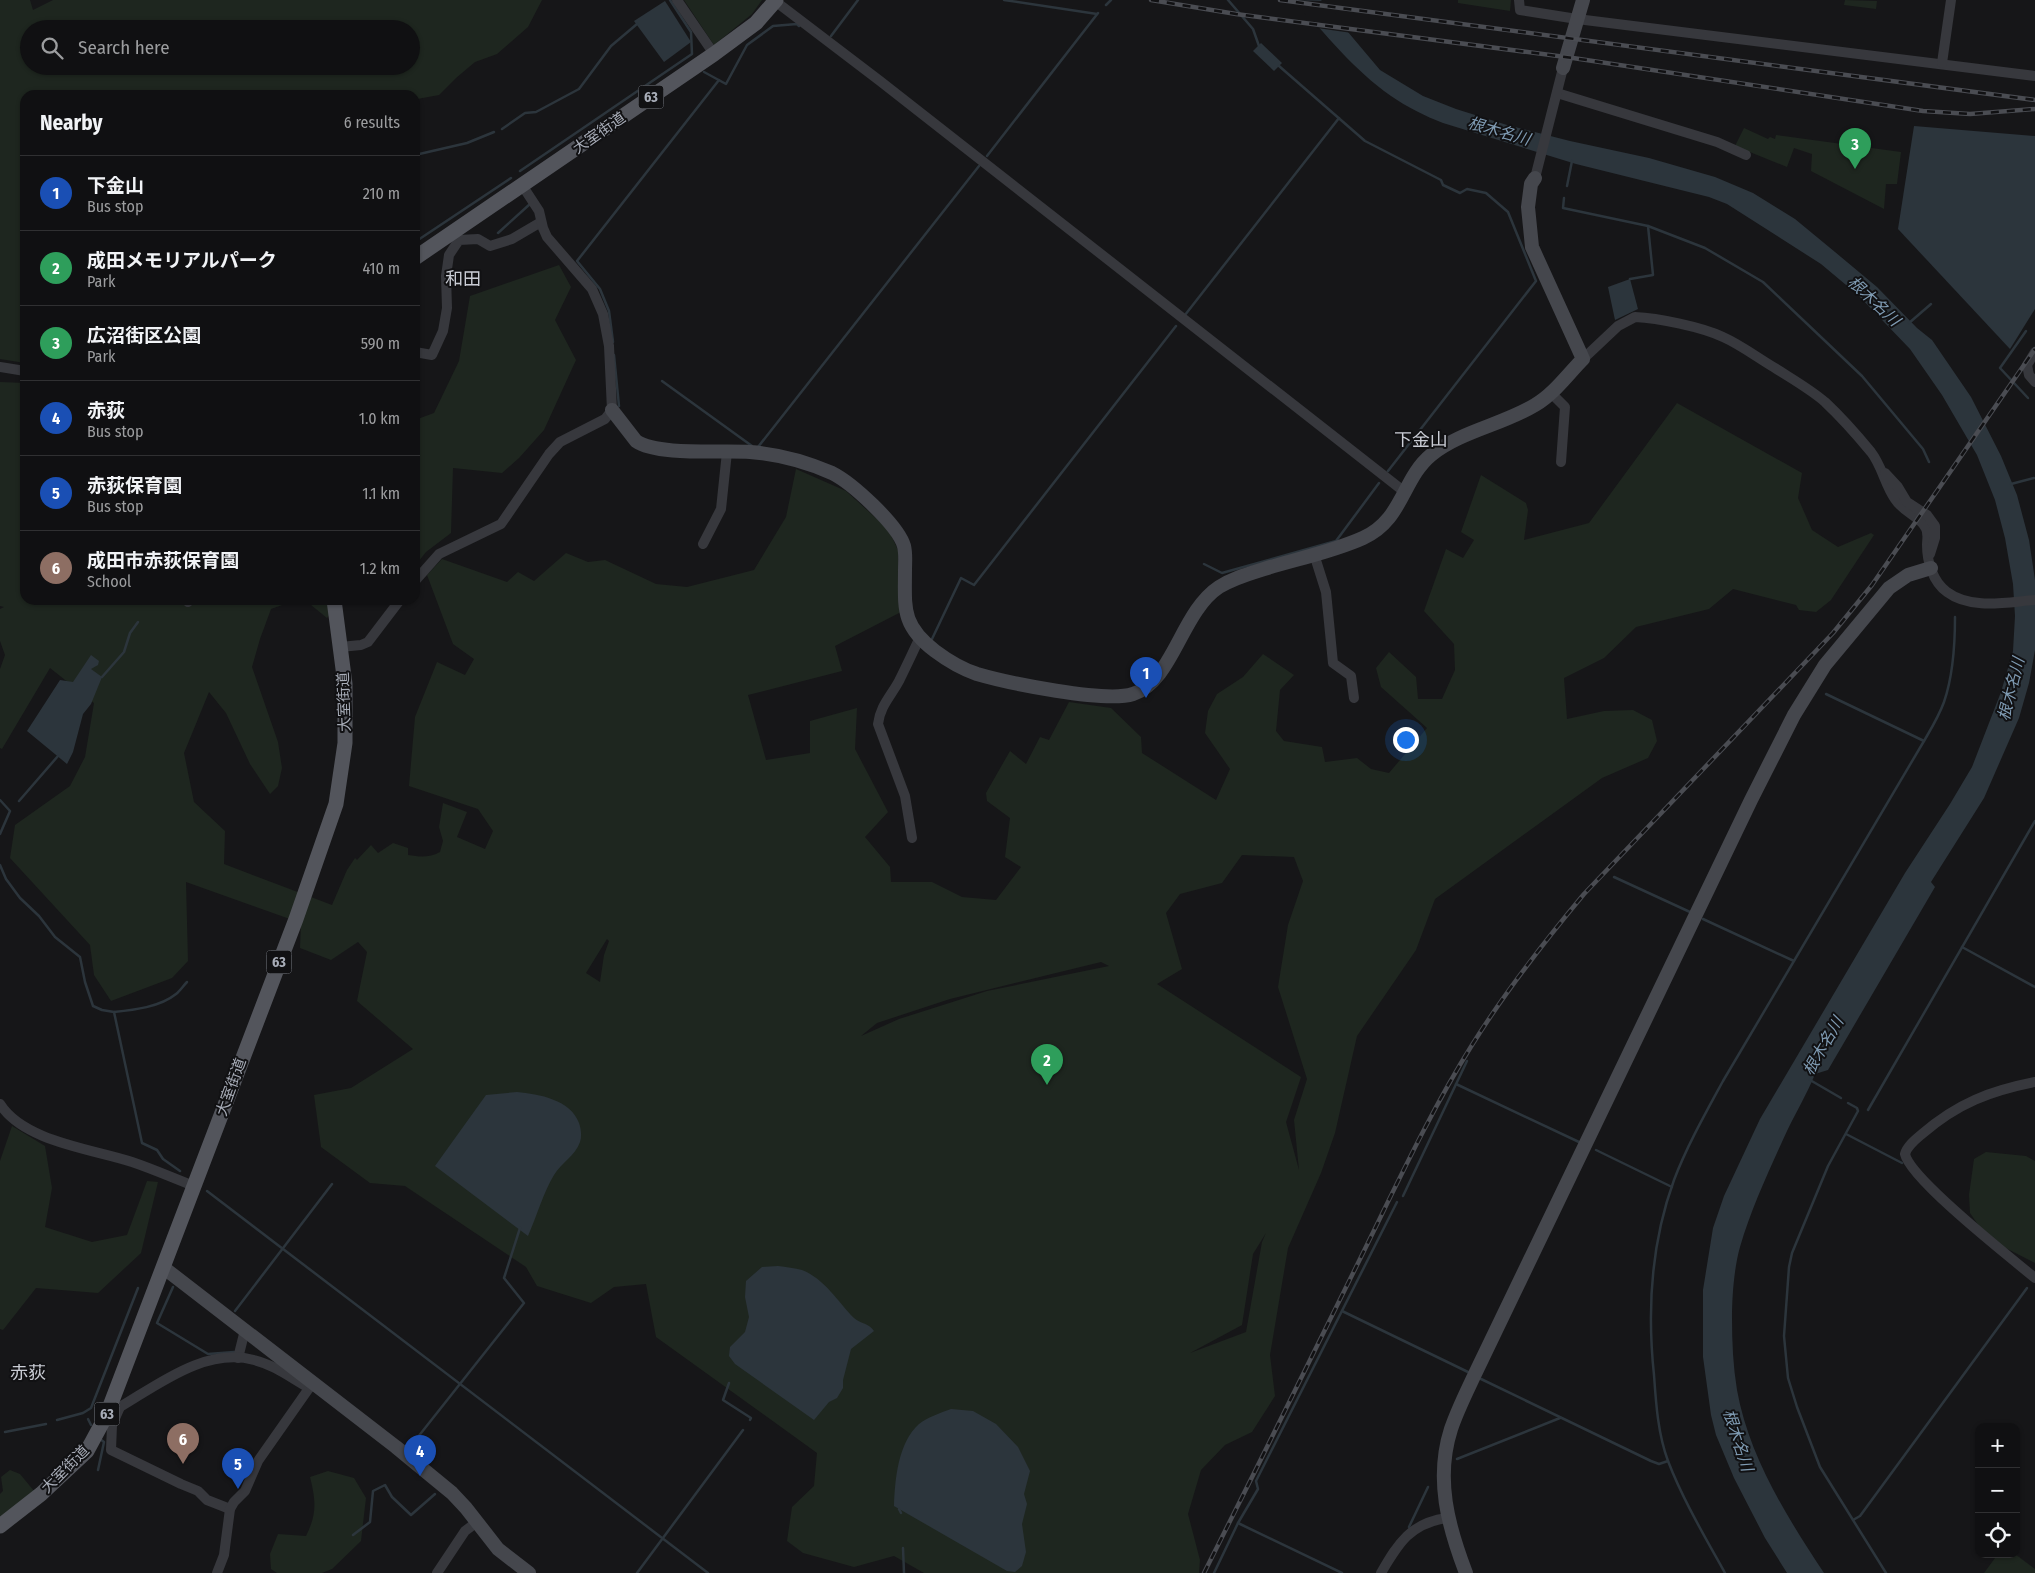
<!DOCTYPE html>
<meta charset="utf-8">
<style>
:root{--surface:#101012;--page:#19191b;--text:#f1f3f6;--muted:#9c9d9f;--line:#303032;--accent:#f2b134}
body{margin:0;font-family:"Fira Sans Condensed","Noto Sans JP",sans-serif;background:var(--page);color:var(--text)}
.controls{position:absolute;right:15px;bottom:15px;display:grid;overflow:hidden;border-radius:10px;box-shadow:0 1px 4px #0004}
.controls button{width:45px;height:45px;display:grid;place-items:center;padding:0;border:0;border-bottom:1px solid var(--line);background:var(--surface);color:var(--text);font:25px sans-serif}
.you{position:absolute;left:1405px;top:739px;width:18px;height:18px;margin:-12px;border:4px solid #fff;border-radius:50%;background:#1a73e8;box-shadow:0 0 0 8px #1a73e833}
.badge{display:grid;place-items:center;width:32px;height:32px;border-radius:50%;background:var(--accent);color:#fff;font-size:16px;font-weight:700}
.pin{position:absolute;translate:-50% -41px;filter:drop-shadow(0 1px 2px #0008)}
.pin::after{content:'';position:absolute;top:26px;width:18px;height:15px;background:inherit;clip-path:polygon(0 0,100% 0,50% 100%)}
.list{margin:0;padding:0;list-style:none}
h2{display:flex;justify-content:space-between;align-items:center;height:65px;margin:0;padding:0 20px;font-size:21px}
h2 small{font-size:16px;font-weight:400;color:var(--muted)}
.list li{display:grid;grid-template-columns:32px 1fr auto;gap:15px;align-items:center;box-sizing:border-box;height:75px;padding:0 20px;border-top:1px solid var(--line)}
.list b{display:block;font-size:19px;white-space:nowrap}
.list p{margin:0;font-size:16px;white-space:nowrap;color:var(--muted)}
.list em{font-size:16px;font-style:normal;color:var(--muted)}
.icon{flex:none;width:28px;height:28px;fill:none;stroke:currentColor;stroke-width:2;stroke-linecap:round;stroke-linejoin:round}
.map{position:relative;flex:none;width:2035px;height:1573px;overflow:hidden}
.search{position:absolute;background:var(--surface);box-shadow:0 1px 4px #0004;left:20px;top:20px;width:400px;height:55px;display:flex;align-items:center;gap:12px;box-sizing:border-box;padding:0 18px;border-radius:28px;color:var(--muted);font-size:19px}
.panel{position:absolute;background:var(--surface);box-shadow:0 1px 4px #0004;left:20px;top:90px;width:400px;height:515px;border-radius:15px}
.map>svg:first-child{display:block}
</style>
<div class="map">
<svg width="2035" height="1573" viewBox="0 0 2035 1573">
<rect width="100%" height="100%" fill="#161618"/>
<g fill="#1e261f" fill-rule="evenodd">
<path d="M 0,0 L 30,0 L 33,10 L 53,0 L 542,0 L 528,27 L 497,54 L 475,62 L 456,78 L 439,95 L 417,99 L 415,95 L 25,95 L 25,363 L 0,359 ZM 29,29 L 411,29 L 411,66 L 29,66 Z"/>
<polygon points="684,0 762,0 752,14 714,45"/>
<polygon points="1458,0 1511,0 1510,11 1458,3"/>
<polygon points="1845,0 1877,1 1876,9 1844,5"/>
<polygon points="1744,128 1768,139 1770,137 1775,139 1776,135 1901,152 1897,184 1886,184 1884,209 1811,171 1812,154 1794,148 1787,167 1735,146"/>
<polygon points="559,265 571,287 555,320 576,360 544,430 519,458 502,473 453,468 451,533 426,552 415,566 415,420 434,413 459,361 470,296"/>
<path d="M 0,382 L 25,383 L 25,600 L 296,600 L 271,609 L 260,639 L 252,667 L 278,742 L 282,768 L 278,786 L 270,794 L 250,764 L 226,713 L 209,692 L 184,753 L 194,802 L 225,831 L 224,864 L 332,905 L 347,870 L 355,858 L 357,860 L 371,845 L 378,853 L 393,843 L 408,848 L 408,855 C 420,857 429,858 440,852 L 443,841 L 439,827 L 443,803 L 467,812 L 457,837 L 485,849 L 493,831 L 478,809 L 409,786 L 415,717 L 437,662 L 465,675 L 474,659 L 453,644 L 427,575 L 442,559 L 507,582 L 518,572 L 534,581 L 566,553 L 588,562 L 605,560 L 656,584 L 687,587 L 754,570 L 786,517 L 796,469 L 846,491 L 888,529 L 898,550 L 901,612 L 835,646 L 842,671 L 748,695 L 766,760 L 810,753 L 810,721 L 857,708 L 855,749 L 888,812 L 865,837 L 890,867 L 891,882 L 932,882 L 962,897 L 996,900 L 1021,867 L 1005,857 L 1010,818 L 987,801 L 986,793 L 1010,751 L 1026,764 L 1040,737 L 1049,740 L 1069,702 L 1111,708 L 1141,737 L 1142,753 L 1216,800 L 1230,769 L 1205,733 L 1208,711 L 1217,694 L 1243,677 L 1263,654 L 1294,675 L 1280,690 L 1276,731 L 1284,741 L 1322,747 L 1325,762 L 1357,758 L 1371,769 L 1389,773 L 1427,728 L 1381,687 L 1376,668 L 1389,652 L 1416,677 L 1418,699 L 1442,699 L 1455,670 L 1454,644 L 1424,611 L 1446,549 L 1463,558 L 1474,540 L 1461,532 L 1481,475 L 1526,503 L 1528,510 L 1524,540 L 1589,523 L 1677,403 L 1802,473 L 1798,498 L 1812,530 L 1838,547 L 1871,533 L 1874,535 L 1831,600 L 1816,612 L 1799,610 L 1796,605 L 1733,589 L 1709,609 L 1636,627 L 1604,658 L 1564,678 L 1567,719 L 1604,711 L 1633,710 L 1652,720 L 1657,741 L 1648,758 L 1602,778 L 1435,899 L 1416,950 L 1357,1036 L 1335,1133 L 1321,1173 L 1288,1248 L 1270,1355 L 1275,1396 L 1252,1432 L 1225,1445 L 1201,1470 L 1188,1514 L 1200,1560 L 1199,1573 L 924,1573 L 894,1556 L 854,1567 L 803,1553 L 787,1541 L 792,1507 L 814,1486 L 817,1453 L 656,1337 L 646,1284 L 614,1287 L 591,1303 L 537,1286 L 526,1267 L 405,1186 L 370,1183 L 321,1147 L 314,1095 L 351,1088 L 413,1049 L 357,1001 L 367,952 L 358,942 L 331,960 L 300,948 L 301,923 L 186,882 L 188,961 L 172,978 L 111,1001 L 94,975 L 90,945 L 10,858 L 15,825 L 70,786 L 85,757 L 94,703 L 50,668 L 2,749 L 0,748 L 0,669 L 5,655 L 0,641 L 0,609 L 4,607 L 0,606 ZM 1242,855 L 1294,857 L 1303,881 L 1288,925 L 1278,987 L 1307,1079 L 1294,1120 L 1299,1170 L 1286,1122 L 1301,1077 L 1157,984 L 1182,969 L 1166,913 L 1180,894 L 1222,883 ZM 607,939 L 609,941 L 604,955 L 600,982 L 586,973 ZM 1101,962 L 1109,966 L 987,991 L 899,1019 L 861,1036 L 877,1023 L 950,999 ZM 1266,1233 L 1262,1242 L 1246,1332 L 1190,1353 L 1242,1325 L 1253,1254 Z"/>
<polygon points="305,600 342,600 327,618"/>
<polygon points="12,1126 45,1146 52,1188 45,1227 92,1242 127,1235 147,1181 158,1182 141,1253 98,1293 36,1288 3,1330 0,1329 0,1161"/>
<polygon points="1986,1152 2026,1156 2035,1161 2035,1263 1988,1239 1970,1213 1969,1195 1974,1159"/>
<polygon points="10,1470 20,1474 34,1491 0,1518 0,1494 3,1491 1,1477"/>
<path d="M 328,1471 L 354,1478 L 366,1498 L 361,1541 L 332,1569 L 322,1573 L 277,1573 L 271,1569 L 270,1554 L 278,1534 L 306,1536 C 317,1514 316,1501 310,1477 Z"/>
<polygon points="1998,1554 2015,1554 2035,1569 2035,1573 1984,1573"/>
</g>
<g fill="#2c353c">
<path d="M 1295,0 L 1321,0 L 1380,70 L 1423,96 L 1456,109 L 1507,125 L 1570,141 L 1649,158 L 1715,177 L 1753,193 L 1795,219 L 1835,252 L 1877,287 L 1917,328 L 1932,340 L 1971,397 L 2001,456 L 2017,495 L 2029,540 L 2035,580 L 2035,650 L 2029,683 L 2019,718 L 1984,798 L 1931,882 L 1935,887 L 1828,1070 L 1815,1074 C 1807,1094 1796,1112 1787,1131 C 1770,1168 1751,1209 1740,1247 C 1734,1268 1732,1297 1732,1318 C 1732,1342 1733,1366 1737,1390 C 1749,1457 1787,1517 1824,1573 L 1787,1573 L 1765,1538 L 1734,1478 L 1716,1435 L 1711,1415 L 1703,1357 L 1703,1290 L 1713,1228 L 1724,1196 L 1760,1119 L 1905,873 L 1950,804 L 1972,767 L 2001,692 L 2013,651 L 2015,616 L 2013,584 L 2005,538 L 1995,500 L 1977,455 L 1942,395 L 1910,349 L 1858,295 L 1821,264 L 1727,204 L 1709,197 L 1576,164 L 1443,123 C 1425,116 1407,107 1391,96 C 1354,70 1325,34 1295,0 Z"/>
<polygon points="665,1 691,42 664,62 634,21"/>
<polygon points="1261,43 1282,63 1274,71 1253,51"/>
<polygon points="1914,126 2035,136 2035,309 2010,349 1898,229"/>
<polygon points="1630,279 1638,309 1615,320 1608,287"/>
<polygon points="91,655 99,661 98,665 91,669 102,677 91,704 83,714 73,752 67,764 27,731 60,680 73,682"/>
<path d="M 517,1092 C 539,1094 571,1100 579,1123 C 581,1129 582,1136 580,1142 C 575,1156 561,1163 554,1175 C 544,1191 536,1218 528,1236 L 435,1166 L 486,1095 Z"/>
<path d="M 778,1266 C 786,1267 795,1268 802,1270 C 825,1279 838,1302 854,1318 C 861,1324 869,1323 874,1331 L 851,1349 L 843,1380 L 843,1388 L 837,1398 L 829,1402 L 814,1420 L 735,1364 L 729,1356 L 730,1347 L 745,1332 L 749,1317 L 745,1297 L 746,1281 L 762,1267 Z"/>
<path d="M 951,1409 L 973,1411 L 996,1424 L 1018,1447 L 1030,1471 L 1024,1494 L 1027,1504 L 1022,1524 L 1026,1552 L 1022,1566 L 1015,1572 L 1007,1571 L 894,1506 C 895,1479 898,1443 919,1424 C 928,1417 940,1413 951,1409 Z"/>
</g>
<polygon fill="#161618" points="1293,0 1325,1 1352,33 1317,28"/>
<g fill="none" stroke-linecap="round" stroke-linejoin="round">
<g stroke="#2c353c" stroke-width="2.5">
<polyline points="1004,0 1097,14"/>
<polyline points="1228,0 1253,29 1259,46"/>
<polyline points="1106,5 1111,0"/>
<polyline points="831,36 858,0"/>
<polyline points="1279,66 1365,141 1441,180 1443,185 1460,193 1467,189 1486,193 1508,212 1536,281 1388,471"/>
<polyline points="704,72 726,84 747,45 773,26 797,24 799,26"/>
<polyline points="502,129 525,113 536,112 579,89 611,46 637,24"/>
<polyline points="415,155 467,143 494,132"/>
<polyline points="987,156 1098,13"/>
<polyline points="520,171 692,54 691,32 670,0"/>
<polyline points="1567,186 1572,161"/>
<polyline points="1564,198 1563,208 1648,226 1653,275 1630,279"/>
<polyline points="1648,226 1705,248 1763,282 1862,376 1923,449 1929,462"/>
<polyline points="498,233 530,204"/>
<polyline points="415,242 511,178"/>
<polyline points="1185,315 1339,118"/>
<polyline points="1909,323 1931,304"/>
<polyline points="2026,331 2000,368 2028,398"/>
<polyline points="613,342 609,311 600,289 577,261 719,80"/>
<polyline points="614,355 619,406"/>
<polyline points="662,381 752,446"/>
<polyline points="758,447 979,166"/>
<polyline points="2011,484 2034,478"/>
<polyline points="1204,564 1222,573 1336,541 1379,483"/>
<polyline points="932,639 961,578 974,585 1176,326"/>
<polyline points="102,677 124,652 130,633 138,622"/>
<polyline points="1826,694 1924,741"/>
<polyline points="0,800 10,811 0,834"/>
<polyline points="19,801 58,756"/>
<polyline points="0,865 6,879 20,898 39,916 55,937 80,957 85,982 93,1006 102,1010 114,1012 142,1143 157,1150 163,1159 180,1171"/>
<polyline points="1614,877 1690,912"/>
<polyline points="1703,919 1794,961"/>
<polyline points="1962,947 2035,987"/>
<path d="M 114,1012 C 134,1010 160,1007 176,994 C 180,991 183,986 187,982"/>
<polyline points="1810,1080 1841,1098"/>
<polyline points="1456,1084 1579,1142"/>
<polyline points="1848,1103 1857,1108 1858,1111 1828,1166 1792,1253 1789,1267 1784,1336 1788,1378 1797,1407 1820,1467 1886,1573"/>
<polyline points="1868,1110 2035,821"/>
<polyline points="1846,1134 1902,1163"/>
<polyline points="1596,1150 1672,1187"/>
<polyline points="207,1191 708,1573"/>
<polyline points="1403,1196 1467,1061"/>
<polyline points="173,1287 157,1323 208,1354 234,1352"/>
<polyline points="235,1311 332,1184"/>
<polyline points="1342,1311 1468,1372"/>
<polyline points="1481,1379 1651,1461 1659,1464 1668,1461"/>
<polyline points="729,1383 723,1400 751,1418 750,1420"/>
<polyline points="88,1419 91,1425"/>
<polyline points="57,1420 83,1413 91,1408 138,1288"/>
<polyline points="5,1432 46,1424"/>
<polyline points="410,1447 524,1303 504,1278 520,1228"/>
<polyline points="1457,1459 1560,1418"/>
<polyline points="98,1470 104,1442 100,1439"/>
<polyline points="899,1509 901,1513"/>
<polyline points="1853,1520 1860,1516 2027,1288"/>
<polyline points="1238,1523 1342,1573"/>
<polyline points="1409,1527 1428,1487"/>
<polyline points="353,1535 370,1522 373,1491 385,1485 392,1497 411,1515 435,1494"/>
<polyline points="903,1548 904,1573"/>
<polyline points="637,1573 743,1430"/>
<polyline points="1214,1573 1238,1523 1258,1489 1256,1481 1397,1202"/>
<path d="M 1725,1573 C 1705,1537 1683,1500 1668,1461 C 1658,1434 1656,1404 1654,1375 C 1647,1309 1651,1243 1674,1180 C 1687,1146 1705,1114 1723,1081 L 1924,741 C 1931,729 1939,716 1944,702 C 1953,676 1955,644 1955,617"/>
</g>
<g stroke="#37383d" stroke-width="10">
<polyline points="677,0 714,54"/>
<polyline points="1519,0 1520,10 1577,19 2035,76"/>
<polyline points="775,1 880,81 1406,493"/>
<polyline points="1942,63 1951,0"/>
<polyline points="1557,93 1717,142 1746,155"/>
<polyline points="1535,178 1563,68"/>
<polyline points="415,352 432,355 443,331 447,308 446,276 449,255 459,240 478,239 490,246 512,239 541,222"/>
<polyline points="2035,352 2027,365 2029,375 2035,382"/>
<path d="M 1583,359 L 1618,326 L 1635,317 C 1658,318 1702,327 1723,337 C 1741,345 1758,358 1775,368 C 1792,379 1810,389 1825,402 C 1841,417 1857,435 1871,452 C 1882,466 1885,485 1895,499 C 1904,513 1920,517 1925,527 C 1929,532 1927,539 1927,545 C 1927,562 1933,582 1947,592 C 1971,610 2007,602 2035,600"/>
<polyline points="0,367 25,371"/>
<polyline points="1551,393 1565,407 1561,462"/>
<polyline points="1885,473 1898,487 1907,502 1927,515 1935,526 1935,538 1930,554"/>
<polyline points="703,544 721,509 727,452"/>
<polyline points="1314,554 1326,592 1333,663 1351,676 1354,698"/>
<polyline points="415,581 439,554 501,524 549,454 560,442 605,419 612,410 609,346 603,314 592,289 547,237 543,228 539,211 522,185"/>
<polyline points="188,602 189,600"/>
<polyline points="340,647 361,645 368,642 400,600"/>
<path d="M 912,838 L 905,796 L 878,724 C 880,706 891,696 899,681 C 906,667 913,652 920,637"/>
<path d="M 2035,1082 C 1990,1091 1958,1103 1922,1134 C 1916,1139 1907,1146 1905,1154 C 1910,1179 2011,1258 2035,1278"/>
<path d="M 0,1104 C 24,1142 93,1149 132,1162 C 153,1169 173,1178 194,1186"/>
<polyline points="238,1358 245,1330"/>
<polyline points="120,1407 112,1425 111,1450 181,1484 198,1491 207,1500 230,1509"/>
<path d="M 109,1409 L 120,1407 C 159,1384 206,1347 254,1360 C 275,1365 291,1378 309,1388"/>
<polyline points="217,1573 224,1555 230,1509 234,1502 245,1491 258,1461 312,1384"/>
<polyline points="437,1573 465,1531 477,1522"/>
<path d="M 1381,1573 C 1398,1544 1410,1523 1447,1518"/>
</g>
<g stroke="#45474d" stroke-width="14">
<polyline points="1563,68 1583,0"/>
<path d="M 612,410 L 636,441 C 657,456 723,450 750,452 C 777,454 807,462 832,473 C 852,483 898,525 904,546 C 906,554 905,562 905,570 C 905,608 901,625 935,651 C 947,660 962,669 977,674 C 1008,683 1105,703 1133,694 C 1173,681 1181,612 1219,587 C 1233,578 1248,574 1264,569 C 1296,559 1332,552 1363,538 C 1403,520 1402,479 1431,455 C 1461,431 1502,425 1535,405 C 1554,394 1568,374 1583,359 L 1532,247 L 1528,207 L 1531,184 L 1535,178"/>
<polyline points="164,1268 396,1447 452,1493 466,1508 498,1549 529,1573"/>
<path d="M 1466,1573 C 1448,1526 1435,1479 1451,1429 C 1457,1411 1466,1393 1474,1376 L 1751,800 L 1794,715 L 1825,665 L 1889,588 L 1908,575 L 1931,568"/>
</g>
<g stroke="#53555c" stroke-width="15">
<polyline points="415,258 714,54 756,23 776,0"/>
<polyline points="0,1526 41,1494 87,1451 107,1414 296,919 336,804 345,743 345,684 334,600"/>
</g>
<g stroke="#4a4c52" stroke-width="4.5">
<g id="rail">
<polyline points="1151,0 1236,14 1573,58 1923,111 1970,114 2035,109"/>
<polyline points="1280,0 2035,100"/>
<path d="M 1204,1573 C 1257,1468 1309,1362 1361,1257 C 1396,1186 1430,1112 1472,1045 C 1505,992 1544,942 1584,894 L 1833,633 L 1872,585 L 2035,349"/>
</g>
</g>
<use href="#rail" stroke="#111113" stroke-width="2.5" stroke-dasharray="8" stroke-linecap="butt"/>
</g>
<g text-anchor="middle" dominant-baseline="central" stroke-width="4" stroke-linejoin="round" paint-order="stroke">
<g fill="#111113" stroke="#7b7e86" stroke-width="1">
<rect x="638.5" y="85.5" width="25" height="23" rx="4"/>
<rect x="266.5" y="950.5" width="25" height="23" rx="4"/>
<rect x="94.5" y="1402.5" width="25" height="23" rx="4"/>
</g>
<g font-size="14" font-weight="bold" fill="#a8adb8">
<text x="651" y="97">63</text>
<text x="279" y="962">63</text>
<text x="107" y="1414">63</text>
</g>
<g font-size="15" fill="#a8adb8" stroke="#111113">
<text transform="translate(599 133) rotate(-35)">大室街道</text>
<text transform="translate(344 702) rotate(-92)">大室街道</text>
<text transform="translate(231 1087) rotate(-70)">大室街道</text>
<text transform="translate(65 1469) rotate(-45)">大室街道</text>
</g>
<g font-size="16" font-style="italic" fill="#7f9bb3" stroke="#111113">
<text transform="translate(1499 131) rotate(16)">根木名川</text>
<text transform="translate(1874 301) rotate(43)">根木名川</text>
<text transform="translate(2011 689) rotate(-76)">根木名川</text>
<text transform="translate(1823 1046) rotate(-60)">根木名川</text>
<text transform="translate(1738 1440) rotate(72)">根木名川</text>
</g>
<g font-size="18" fill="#c9ccd4" stroke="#111113">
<text x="463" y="279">和田</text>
<text x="1421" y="440">下金山</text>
<text x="28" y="1373">赤荻</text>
</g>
</g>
</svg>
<div class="controls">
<button>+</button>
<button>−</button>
<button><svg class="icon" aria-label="locate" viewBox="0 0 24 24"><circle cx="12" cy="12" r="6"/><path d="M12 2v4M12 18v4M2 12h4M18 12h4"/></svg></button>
</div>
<div class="you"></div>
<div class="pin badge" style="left:1146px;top:698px;background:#1a4fb4">1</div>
<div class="pin badge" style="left:1047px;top:1085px;background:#2e9e5b">2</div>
<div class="pin badge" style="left:1855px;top:169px;background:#2e9e5b">3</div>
<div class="pin badge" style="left:420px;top:1476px;background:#1a4fb4">4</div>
<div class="pin badge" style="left:238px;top:1489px;background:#1a4fb4">5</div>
<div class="pin badge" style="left:183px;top:1464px;background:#8d6e63">6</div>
<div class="search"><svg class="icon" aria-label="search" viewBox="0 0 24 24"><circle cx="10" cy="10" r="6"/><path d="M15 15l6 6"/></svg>Search here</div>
<section class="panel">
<h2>Nearby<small>6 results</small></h2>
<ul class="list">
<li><span class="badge" style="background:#1a4fb4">1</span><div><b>下金山</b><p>Bus stop</p></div><em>210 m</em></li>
<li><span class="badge" style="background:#2e9e5b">2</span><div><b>成田メモリアルパーク</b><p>Park</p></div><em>410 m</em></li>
<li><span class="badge" style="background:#2e9e5b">3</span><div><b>広沼街区公園</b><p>Park</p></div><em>590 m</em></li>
<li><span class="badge" style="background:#1a4fb4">4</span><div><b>赤荻</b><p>Bus stop</p></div><em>1.0 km</em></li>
<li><span class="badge" style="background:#1a4fb4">5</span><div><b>赤荻保育園</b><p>Bus stop</p></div><em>1.1 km</em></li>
<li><span class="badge" style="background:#8d6e63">6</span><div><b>成田市赤荻保育園</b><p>School</p></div><em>1.2 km</em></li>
</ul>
</section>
</div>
